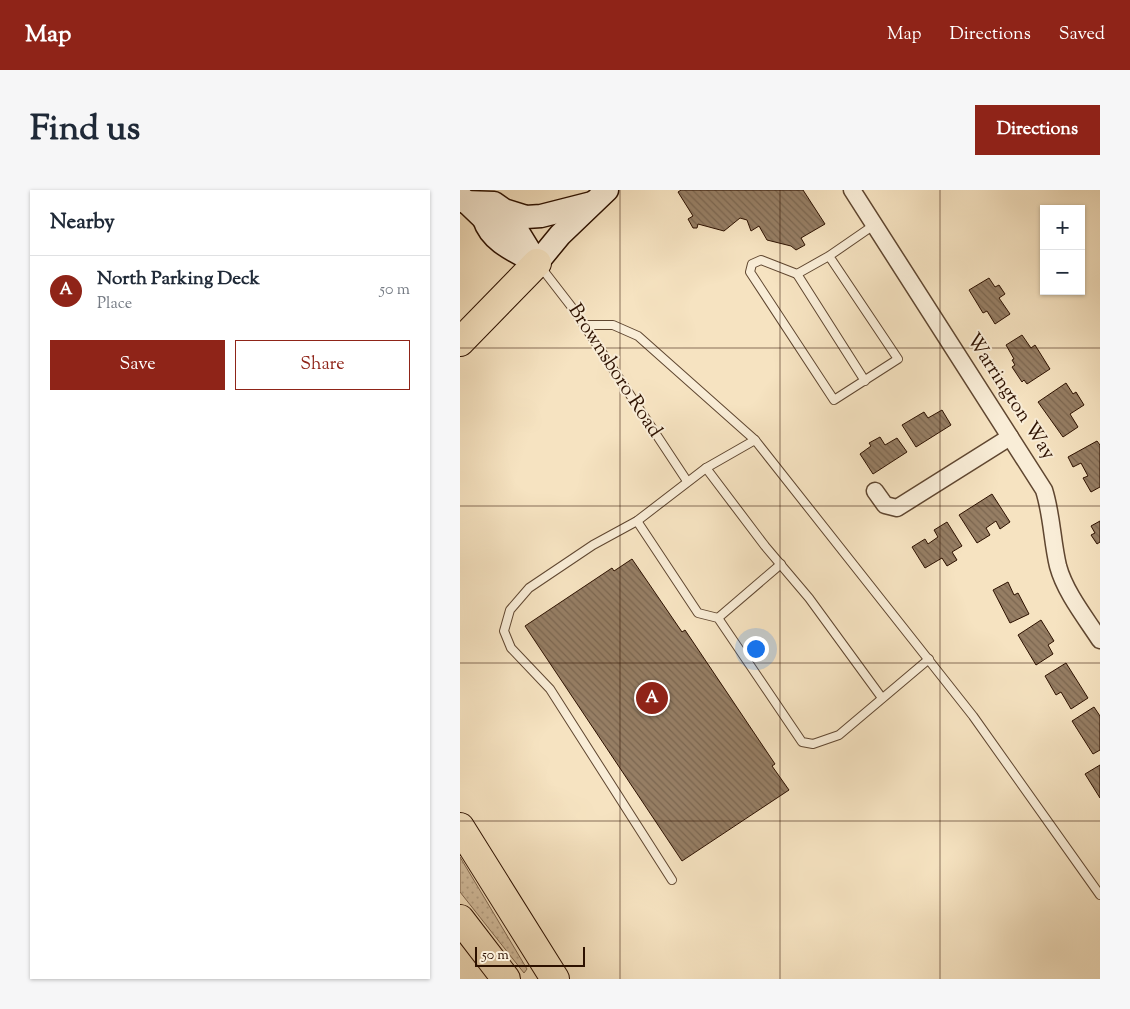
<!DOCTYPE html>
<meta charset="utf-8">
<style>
:root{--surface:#fff;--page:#f6f6f7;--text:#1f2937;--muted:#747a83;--line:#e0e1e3;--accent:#8f2418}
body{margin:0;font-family:"Sorts Mill Goudy",serif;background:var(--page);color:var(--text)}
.controls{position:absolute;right:15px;top:15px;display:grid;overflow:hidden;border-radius:0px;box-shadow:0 1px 4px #0004}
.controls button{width:45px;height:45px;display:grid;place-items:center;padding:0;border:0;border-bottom:1px solid var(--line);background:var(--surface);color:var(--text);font:25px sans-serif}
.scale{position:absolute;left:15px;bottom:12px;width:110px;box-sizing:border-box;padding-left:5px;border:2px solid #2d1100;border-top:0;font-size:14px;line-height:18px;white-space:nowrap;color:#2d1100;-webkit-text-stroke:4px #f9edd7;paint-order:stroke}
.you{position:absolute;left:295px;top:458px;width:18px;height:18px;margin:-12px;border:4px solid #fff;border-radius:50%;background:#1a73e8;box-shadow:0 0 0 8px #1a73e833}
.badge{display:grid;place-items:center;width:32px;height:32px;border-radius:50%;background:var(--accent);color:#fff;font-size:16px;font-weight:700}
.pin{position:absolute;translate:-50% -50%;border:2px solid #fff;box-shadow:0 1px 5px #0006}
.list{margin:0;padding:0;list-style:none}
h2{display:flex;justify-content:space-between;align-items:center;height:65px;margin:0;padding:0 20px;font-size:21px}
h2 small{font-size:16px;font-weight:400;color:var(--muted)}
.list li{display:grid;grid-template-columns:32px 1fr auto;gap:15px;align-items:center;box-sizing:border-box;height:70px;padding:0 20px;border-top:1px solid var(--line)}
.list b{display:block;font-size:19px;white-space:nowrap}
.list p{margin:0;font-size:16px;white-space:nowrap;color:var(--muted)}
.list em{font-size:16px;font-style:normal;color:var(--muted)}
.actions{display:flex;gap:10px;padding:15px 20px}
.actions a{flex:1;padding:11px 0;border:1px solid var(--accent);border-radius:0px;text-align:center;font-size:18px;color:var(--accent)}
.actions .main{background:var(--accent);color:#fff}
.map{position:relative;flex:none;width:640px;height:789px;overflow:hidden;border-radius:0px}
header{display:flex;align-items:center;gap:30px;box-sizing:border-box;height:70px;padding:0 25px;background:var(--accent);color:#fff}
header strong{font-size:24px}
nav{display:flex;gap:28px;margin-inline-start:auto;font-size:18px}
.intro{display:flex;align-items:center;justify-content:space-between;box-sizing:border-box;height:120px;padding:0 30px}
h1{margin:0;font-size:35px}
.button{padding:12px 22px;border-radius:0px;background:var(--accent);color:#fff;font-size:18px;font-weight:700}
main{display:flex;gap:30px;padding:0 30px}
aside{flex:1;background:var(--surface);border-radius:0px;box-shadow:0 1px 4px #0004}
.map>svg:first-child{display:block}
</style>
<header>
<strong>Map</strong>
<nav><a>Map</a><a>Directions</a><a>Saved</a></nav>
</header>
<div class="intro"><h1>Find us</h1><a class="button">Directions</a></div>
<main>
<aside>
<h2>Nearby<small></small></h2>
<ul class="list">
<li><span class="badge">A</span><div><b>North Parking Deck</b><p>Place</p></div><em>50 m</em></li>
</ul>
<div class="actions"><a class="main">Save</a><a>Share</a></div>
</aside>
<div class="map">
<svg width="640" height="789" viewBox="0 0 640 789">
<defs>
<pattern id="grass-dots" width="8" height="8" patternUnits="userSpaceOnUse" patternTransform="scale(1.25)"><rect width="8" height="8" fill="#d4bfa0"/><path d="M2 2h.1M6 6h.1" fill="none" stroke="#b6a388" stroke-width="1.8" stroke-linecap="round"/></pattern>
<pattern id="building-back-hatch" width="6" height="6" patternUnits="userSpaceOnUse" patternTransform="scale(1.25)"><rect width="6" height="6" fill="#967e64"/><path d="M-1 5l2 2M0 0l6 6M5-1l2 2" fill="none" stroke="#7b6650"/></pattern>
</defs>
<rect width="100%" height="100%" fill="#f6e3c1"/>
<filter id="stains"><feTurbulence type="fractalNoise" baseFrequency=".004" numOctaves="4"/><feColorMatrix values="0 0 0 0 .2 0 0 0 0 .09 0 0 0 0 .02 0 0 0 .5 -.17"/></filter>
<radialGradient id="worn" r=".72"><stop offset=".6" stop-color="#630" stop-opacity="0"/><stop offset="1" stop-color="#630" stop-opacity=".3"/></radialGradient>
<polygon fill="url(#grass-dots)" stroke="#806850" points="0,667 67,779 64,783 0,702"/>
<g fill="url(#building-back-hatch)" stroke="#2d1100">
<polygon points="221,0 343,0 365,34 341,48 345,55 336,60 331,56 307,50 299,36 291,41 287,30 280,28 264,41 238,34 237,38 233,38 228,29 233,26 218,2"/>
<polygon points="529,88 535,97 539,95 545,104 539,108 550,124 535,134 527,121 523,123 509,100"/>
<polygon points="562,145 571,158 575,155 590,179 567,194 564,190 562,192 552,177 555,175 552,170 554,169 546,155"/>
<polygon points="606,193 613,204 616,202 624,215 610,224 618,237 603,247 578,212"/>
<polygon points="482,220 491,235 456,257 442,235 464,222 468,228"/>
<polygon points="420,247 425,255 437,248 447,262 413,284 400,264 411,256 409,253"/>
<polygon points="637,251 640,255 640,297 631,302 623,288 628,286 621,273 613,277 608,267"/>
<polygon points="532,304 550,332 540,339 536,331 526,338 530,345 517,353 499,325"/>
<polygon points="640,331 640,352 637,354 631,345 635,343 631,336"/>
<polygon points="487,332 502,356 492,362 497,370 487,376 482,368 465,378 452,357 465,349 468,354 478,347 474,340"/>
<polygon points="172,369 222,442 225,440 315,574 312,576 329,600 222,671 65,436 152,378 154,381"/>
<polygon points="548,392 554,405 558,403 569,424 550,433 533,400"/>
<polygon points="581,430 594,451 588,455 593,464 576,475 558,445"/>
<polygon points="606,473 628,508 611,519 601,502 596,505 585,486"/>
<polygon points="634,517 640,526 640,560 633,564 612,531"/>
<polygon points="640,575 640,608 625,584"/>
</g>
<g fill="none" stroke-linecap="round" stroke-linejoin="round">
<g stroke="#5f4630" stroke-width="10">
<g id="lane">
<polyline points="369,66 438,169 374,210 290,82 292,74 301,70 337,84 369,66 414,35"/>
<polyline points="80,76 114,120 227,291"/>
<polyline points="337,84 405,191"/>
<polyline points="124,135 153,135 178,146 295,250"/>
<polyline points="246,278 305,356 349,408 422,508"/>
<polyline points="177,331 238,423 258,428 342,552 353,554 379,545 469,469"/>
<polyline points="258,428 321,374"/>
<polyline points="212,690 90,499 51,458 44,441 50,420 69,398 133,355 177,331 246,278 295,250 513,526 640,705"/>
</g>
</g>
<g stroke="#5f4630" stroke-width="19">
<g id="street">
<path d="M 392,0 L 584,300 C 592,325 592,351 598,376 C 605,402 625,427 640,450"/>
<polyline points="415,301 425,315 437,318 550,247"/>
</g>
</g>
<g stroke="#2d1100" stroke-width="25">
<g id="secondary">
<polyline points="1,7 24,29 45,31 58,42 77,73"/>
<polyline points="5,12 34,13 44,20 66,27 81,26 132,13"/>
<path d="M 24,29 C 31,52 57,62 77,73"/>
<polyline points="77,73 100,45 147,0"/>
</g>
</g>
<g stroke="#2d1100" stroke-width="30">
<g id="highway">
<polyline points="0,152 77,73"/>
<polyline points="0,637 95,789"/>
<polyline points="0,729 46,789"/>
</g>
</g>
<use href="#lane" stroke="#f9edd7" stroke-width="8"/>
<use href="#street" stroke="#f9edd7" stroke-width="16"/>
<use href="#secondary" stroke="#f9edd7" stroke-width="22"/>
<use href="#highway" stroke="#f6e3c1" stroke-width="28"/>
</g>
<path fill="none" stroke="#2d1100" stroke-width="1" stroke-opacity="0.55" d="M 160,0 L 160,789M 320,0 L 320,789M 480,0 L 480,789M 0,158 L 640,158M 0,316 L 640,316M 0,473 L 640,473M 0,631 L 640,631"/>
<g text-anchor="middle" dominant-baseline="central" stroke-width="4" stroke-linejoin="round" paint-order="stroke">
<g font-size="20" fill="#2d1100" stroke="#f9edd7">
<text transform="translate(154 181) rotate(57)">Brownsboro Road</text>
<text transform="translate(550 207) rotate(57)">Warrington Way</text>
</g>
</g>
<rect width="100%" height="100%" filter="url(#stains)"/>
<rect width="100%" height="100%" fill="url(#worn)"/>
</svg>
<div class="controls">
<button>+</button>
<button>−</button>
</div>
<div class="scale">50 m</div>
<div class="you"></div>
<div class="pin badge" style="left:192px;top:508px">A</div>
</div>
</main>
